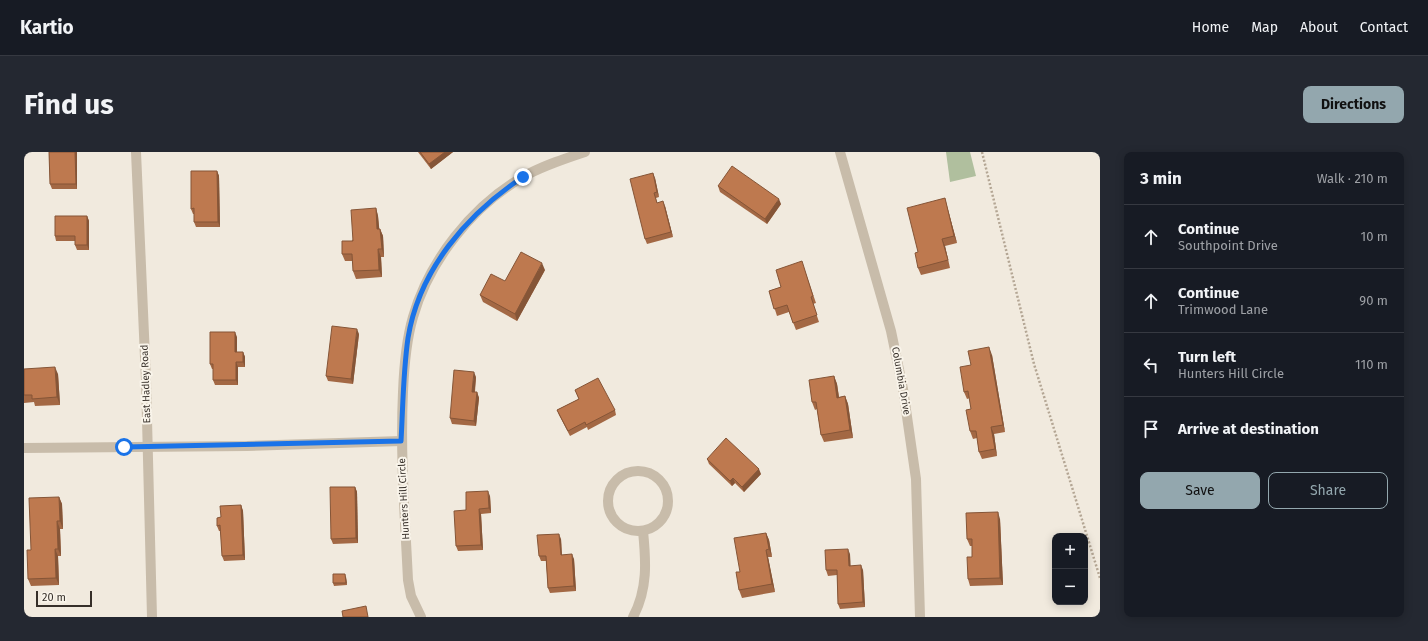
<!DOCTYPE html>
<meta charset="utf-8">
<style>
:root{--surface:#171b24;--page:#242831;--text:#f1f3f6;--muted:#9ea1a6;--line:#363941;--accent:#93a7ae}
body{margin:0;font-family:"Fira Sans",sans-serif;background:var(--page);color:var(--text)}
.controls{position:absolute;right:12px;bottom:12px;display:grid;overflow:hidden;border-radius:8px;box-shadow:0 2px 10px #0003}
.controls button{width:36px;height:36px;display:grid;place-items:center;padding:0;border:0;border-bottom:1px solid var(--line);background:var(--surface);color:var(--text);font:20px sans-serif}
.scale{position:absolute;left:12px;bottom:10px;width:56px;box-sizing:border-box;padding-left:4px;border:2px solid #362f29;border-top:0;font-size:11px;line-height:14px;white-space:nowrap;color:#362f29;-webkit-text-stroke:3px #f9f4ea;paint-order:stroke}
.stop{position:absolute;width:12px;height:12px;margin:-9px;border:3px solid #1a73e8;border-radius:50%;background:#fff}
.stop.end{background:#1a73e8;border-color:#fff;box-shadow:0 1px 4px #0008}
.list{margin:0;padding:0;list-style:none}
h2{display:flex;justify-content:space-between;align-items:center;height:52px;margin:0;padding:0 16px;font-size:17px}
h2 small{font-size:13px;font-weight:400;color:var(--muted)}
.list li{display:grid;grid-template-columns:26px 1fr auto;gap:12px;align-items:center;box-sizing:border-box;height:64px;padding:0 16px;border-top:1px solid var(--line)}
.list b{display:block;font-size:15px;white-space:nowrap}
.list p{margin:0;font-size:13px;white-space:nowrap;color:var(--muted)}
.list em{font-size:13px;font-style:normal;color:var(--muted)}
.actions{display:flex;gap:8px;padding:12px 16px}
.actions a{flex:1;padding:9px 0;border:1px solid var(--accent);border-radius:8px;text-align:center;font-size:14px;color:var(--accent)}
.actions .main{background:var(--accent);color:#111}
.icon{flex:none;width:22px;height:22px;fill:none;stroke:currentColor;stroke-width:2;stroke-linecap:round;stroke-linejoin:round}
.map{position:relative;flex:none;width:1076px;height:465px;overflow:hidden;border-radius:8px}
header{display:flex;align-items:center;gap:24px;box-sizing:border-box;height:56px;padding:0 20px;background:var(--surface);border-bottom:1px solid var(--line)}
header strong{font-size:19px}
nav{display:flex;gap:22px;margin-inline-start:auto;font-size:14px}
.intro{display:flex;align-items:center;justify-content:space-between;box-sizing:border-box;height:96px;padding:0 24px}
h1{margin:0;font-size:28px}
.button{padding:10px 18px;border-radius:8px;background:var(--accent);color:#111;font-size:14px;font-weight:700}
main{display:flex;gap:24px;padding:0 24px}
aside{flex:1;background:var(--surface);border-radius:8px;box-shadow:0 2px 10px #0003}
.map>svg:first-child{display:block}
</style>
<header>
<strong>Kartio</strong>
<nav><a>Home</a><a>Map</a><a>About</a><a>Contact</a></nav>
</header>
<div class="intro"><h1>Find us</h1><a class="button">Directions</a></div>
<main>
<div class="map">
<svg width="1076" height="465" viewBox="0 0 1076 465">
<rect width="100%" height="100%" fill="#f1eade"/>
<polygon fill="#b0bf9e" points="922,0 946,0 952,24 926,30"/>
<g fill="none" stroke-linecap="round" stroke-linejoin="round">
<polyline stroke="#b4a694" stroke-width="2.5" stroke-dasharray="2 2" stroke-linecap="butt" points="958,0 1010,212 1076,426"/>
<g stroke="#c8bcaa" stroke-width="10">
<polyline points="112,0 122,228 128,465"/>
<polyline points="816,0 867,179 879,237 892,327 896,465"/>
<polyline points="0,296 223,294 377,289"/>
<circle cx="614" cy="349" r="30"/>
<path d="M 397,465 L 387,444 L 384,428 C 381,365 376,303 379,240 C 380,215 382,189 389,165 C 405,109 448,54 499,25 C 518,14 540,7 561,0"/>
<path d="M 609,465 C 624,437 622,409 619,379"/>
</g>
</g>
<g fill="#a36844">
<polygon points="25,0 53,0 53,37 28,37 26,32"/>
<polygon points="394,0 429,0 407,17"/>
<polygon points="193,19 195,24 196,75 172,75 170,70 170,62 169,62 167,57"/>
<polygon points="631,26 635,45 632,46 633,51 641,54 649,85 623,92 621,87"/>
<polygon points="694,34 757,52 743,72 696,40"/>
<polygon points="921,46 923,54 933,91 921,94 926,116 897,123 894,116 894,100"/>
<polygon points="352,56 354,64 355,77 356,77 359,84 360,105 357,105 358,125 332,127 329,119 329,109 321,109 318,102"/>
<polygon points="63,64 65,69 65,98 53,98 51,93 51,89 32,89 31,84"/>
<polygon points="780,116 792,151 789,152 795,170 772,178 765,160 753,164 745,139 757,135"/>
<polygon points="521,118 493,169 459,150 456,143 481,129"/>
<polygon points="335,182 329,232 304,229 302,224"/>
<polygon points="213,185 213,200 219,200 221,205 221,215 214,215 214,233 191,233 189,228 189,217 188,217 186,212"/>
<polygon points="968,203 981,280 970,282 973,304 958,307 955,300 953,286 949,287 946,279 947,257 946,246 943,247 940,240 947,213"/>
<polygon points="0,217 34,222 36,253 11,254 10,250 0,251"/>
<polygon points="810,224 813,232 815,245 821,244 824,252 829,286 800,290 797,283 793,257 791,258 788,250"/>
<polygon points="452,225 451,240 453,240 455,246 452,274 428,272 426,266"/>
<polygon points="551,238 591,258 592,263 564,278 563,275 546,284 535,263 533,258 555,247"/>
<polygon points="683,307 737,322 720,340 711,331 708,334 685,312"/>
<polygon points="331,335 333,340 334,391 309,392 307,387"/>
<polygon points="466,344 467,361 457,362 459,398 434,399 432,394 442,358"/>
<polygon points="35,345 38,352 39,377 36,377 37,404 34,404 35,433 7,434 4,427 7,398"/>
<polygon points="217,353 219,359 221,408 200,409 198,404 197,379 195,379 193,374"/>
<polygon points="976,367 979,433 946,434 944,427 948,405 948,394 946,394 943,387"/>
<polygon points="742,381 745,388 748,405 744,405 751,440 718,446 715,438 716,420"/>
<polygon points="537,387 538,403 550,407 552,439 526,441 524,436 522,409 517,409 515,404"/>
<polygon points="826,402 826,414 839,418 841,455 816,457 814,452 813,423 804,424 802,418"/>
<polygon points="322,425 323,433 310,434 309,431"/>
</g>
<g fill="#855537">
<polygon points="51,0 53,0 53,37 52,32"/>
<polygon points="421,0 429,0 407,17 405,12"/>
<polygon points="193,19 195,24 196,75 194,70"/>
<polygon points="629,21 631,26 635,45 633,40"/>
<polygon points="921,46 923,54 933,91 930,84"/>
<polygon points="755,47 757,52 743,72 741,67"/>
<polygon points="639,49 641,54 649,85 647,80"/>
<polygon points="352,56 354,64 356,84 353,77"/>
<polygon points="63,64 65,69 65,98 63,93"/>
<polygon points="356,77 359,84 360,105 358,97"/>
<polygon points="918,87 921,94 926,116 924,108"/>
<polygon points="354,97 357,105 358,125 355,118"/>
<polygon points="518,111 521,118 493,169 491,162"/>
<polygon points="333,177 335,182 329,232 327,227"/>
<polygon points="211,180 213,185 213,205 211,200"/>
<polygon points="965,195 968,203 981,280 979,273"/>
<polygon points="219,200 221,205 221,215 219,210"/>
<polygon points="212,210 214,215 214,233 212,228"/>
<polygon points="31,215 34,222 36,253 33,245"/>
<polygon points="450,220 452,225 450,245 448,240"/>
<polygon points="810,224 813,232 816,253 813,246"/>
<polygon points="453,240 455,246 452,274 450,269"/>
<polygon points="821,244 824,252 829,286 826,278"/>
<polygon points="967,275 970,282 973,304 971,297"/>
<polygon points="735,317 737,322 720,340 718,335"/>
<polygon points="709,326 711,331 708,334 706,329"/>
<polygon points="331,335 333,340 334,391 332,386"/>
<polygon points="464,339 466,344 467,361 465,356"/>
<polygon points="35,345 38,352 39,377 36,369"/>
<polygon points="217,353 219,359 221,408 219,403"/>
<polygon points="455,357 457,362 459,398 457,393"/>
<polygon points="974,360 976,367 979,433 976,426"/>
<polygon points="33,369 36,377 37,404 34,397"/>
<polygon points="742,381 745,388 748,405 745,397"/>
<polygon points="535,382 537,387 538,408 537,403"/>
<polygon points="31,397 34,404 35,433 32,426"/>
<polygon points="824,397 826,402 827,419 825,414"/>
<polygon points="742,398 744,405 751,440 748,432"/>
<polygon points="548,402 550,407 552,439 550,434"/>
<polygon points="837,413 839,418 841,455 839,450"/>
<polygon points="321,422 322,425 323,433 322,431"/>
</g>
<g fill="#be794f" stroke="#855537">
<polygon points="25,0 51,0 52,32 26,32"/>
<polygon points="396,0 421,0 405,12"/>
<polygon points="708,14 755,47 741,67 694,34"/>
<polygon points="167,19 193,19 194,70 170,70 170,56 167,57"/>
<polygon points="629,21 633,40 630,41 633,51 639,49 647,80 621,87 606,27"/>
<polygon points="921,46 930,84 918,87 924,108 894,116 891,101 894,100 883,56"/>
<polygon points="352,56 353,77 356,77 358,97 354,97 355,118 329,119 328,102 318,102 318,89 329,89 327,58"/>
<polygon points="31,64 63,64 63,93 51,93 51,84 31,84"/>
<polygon points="497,100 518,111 491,162 456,143 467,122 481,129"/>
<polygon points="778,109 789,144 787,145 793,163 769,171 763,153 750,157 745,139 757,135 752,118"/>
<polygon points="308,174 333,177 327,227 302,224"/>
<polygon points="186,180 211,180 211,200 219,200 219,210 212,210 212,228 189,228 189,212 186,212"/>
<polygon points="965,195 979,273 967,275 971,297 955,300 952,279 946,279 942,258 947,257 944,239 940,240 936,215 947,213 944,199"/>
<polygon points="31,215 33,245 8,247 8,243 0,243 0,217"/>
<polygon points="430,218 450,220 448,240 453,240 450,269 426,266"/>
<polygon points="810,224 813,246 821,244 826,278 797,283 792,250 788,250 785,228"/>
<polygon points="574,226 591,258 562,273 561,270 544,279 533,258 555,247 551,238"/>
<polygon points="702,286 735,317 718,335 709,326 706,329 683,307"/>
<polygon points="306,335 331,335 332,386 307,387"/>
<polygon points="464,339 465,356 455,357 457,393 432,394 430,359 442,358 442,340"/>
<polygon points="35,345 36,369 33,369 34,397 31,397 32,426 4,427 3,398 7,398 5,346"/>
<polygon points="217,353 219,403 198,404 196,373 193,374 193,366 197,365 196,354"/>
<polygon points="974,360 976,426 944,427 943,405 948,405 948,387 943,387 942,361"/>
<polygon points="742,381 745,397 742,398 748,432 715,438 712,420 716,420 710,386"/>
<polygon points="535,382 537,403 548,402 550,434 524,436 522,404 515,404 513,383"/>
<polygon points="824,397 825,414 837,413 839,450 814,452 813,418 802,418 801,398"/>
<polygon points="309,422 321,422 322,431 309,431"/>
<polygon points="342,454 344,465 319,465 318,459"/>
</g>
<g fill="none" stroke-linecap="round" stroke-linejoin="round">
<path stroke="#1a73e8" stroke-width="5" d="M 100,295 L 377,289 C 379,255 379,221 384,186 C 395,118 443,62 499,25"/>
</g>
<g text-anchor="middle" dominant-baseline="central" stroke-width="4" stroke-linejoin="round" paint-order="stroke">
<g font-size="10" fill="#362f29" stroke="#f9f4ea">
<text transform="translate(877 229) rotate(80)">Columbia Drive</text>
<text transform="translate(122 232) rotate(-92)">East Hadley Road</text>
<text transform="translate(380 347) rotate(-93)">Hunters Hill Circle</text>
</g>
</g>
</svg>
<div class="controls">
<button>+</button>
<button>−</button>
</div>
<div class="scale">20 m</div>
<div class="stop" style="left:100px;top:295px"></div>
<div class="stop end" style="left:499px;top:25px"></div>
</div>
<aside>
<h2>3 min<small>Walk · 210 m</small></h2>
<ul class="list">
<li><svg class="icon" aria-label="ahead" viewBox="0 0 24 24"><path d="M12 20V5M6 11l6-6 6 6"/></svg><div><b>Continue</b><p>Southpoint Drive</p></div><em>10 m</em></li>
<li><svg class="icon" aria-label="ahead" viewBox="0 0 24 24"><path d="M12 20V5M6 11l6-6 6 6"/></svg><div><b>Continue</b><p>Trimwood Lane</p></div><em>90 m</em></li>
<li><svg class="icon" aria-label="left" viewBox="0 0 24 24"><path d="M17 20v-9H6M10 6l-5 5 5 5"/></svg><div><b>Turn left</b><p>Hunters Hill Circle</p></div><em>110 m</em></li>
<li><svg class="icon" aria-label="arrive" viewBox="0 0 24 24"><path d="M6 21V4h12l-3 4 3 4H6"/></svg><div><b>Arrive at destination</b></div></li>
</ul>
<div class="actions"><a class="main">Save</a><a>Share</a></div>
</aside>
</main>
